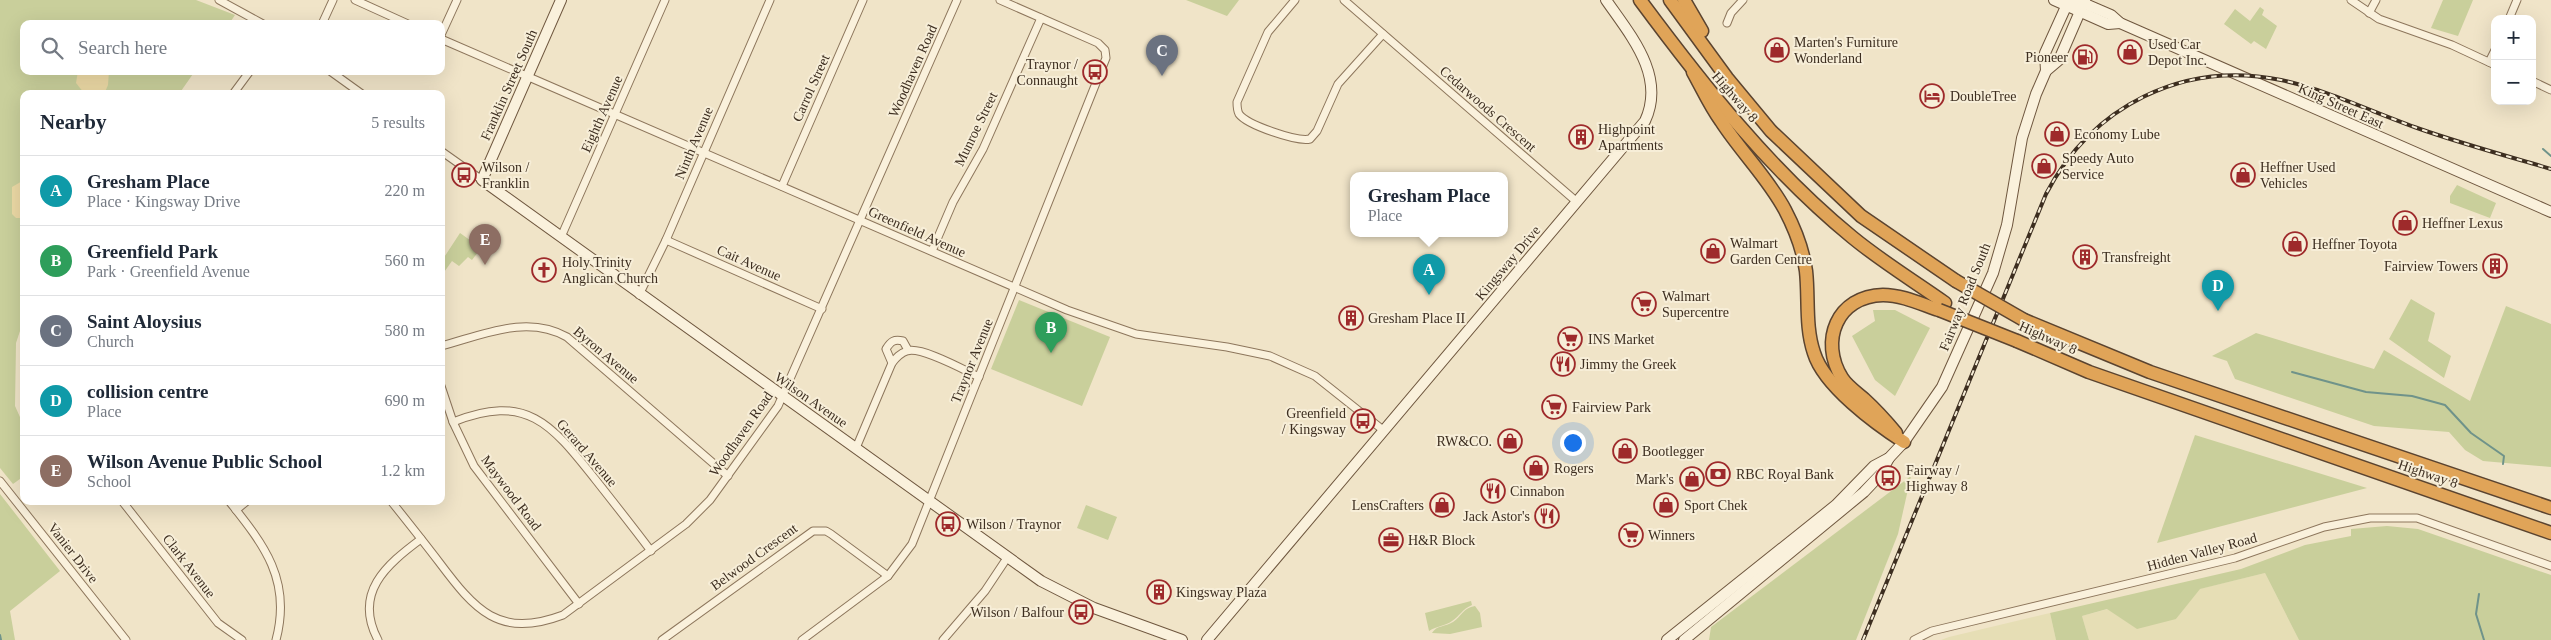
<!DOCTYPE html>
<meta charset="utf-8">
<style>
:root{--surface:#fff;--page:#f2f2f3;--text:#1f2937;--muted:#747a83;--line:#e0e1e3;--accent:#0f766e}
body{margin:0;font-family:"Times New Roman",serif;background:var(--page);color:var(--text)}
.controls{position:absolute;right:15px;top:15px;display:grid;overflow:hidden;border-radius:10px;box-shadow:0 5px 20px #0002}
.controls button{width:45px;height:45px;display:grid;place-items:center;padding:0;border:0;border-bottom:1px solid var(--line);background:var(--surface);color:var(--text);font:25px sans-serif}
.you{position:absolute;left:1572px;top:442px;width:18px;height:18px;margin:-12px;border:4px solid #fff;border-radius:50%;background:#1a73e8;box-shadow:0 0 0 8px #1a73e833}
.badge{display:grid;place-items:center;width:32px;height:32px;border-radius:50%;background:var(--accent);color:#fff;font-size:16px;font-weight:700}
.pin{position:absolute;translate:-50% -41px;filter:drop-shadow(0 1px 2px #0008)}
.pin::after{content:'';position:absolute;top:26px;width:18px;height:15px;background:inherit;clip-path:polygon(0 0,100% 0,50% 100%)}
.popup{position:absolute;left:1350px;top:172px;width:158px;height:65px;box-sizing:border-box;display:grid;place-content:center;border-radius:10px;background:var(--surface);filter:drop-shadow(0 1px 4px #0005);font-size:16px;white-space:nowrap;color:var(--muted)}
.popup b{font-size:19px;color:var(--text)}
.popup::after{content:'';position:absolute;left:50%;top:100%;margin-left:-10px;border:10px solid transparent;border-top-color:var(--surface)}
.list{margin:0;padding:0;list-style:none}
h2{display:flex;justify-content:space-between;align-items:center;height:65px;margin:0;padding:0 20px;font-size:21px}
h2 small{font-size:16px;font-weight:400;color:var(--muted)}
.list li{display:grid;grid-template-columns:32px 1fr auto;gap:15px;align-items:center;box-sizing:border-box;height:70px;padding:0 20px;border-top:1px solid var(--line)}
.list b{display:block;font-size:19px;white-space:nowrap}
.list p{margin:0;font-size:16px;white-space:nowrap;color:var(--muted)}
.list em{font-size:16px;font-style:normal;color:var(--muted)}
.icon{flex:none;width:28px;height:28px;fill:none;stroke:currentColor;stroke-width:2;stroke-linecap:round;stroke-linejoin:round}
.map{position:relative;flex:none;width:2551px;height:640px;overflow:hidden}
.search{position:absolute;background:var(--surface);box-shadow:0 5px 20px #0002;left:20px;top:20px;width:425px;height:55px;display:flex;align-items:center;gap:12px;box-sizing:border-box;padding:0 18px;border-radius:10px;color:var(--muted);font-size:19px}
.panel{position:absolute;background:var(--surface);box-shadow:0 5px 20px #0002;left:20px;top:90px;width:425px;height:415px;border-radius:10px}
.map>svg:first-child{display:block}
</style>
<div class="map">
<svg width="2551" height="640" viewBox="0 0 2551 640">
<rect width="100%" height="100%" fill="#f0e4c8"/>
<g fill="#e6deb5">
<polygon points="2265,573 2299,640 2089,640 2082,616 2108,609 2176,619 2199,589"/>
<polygon points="2050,613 2056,640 1941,640 1949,637"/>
</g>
<g fill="#c9cf9b">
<polygon points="0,0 196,0 235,15 229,24 24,24 24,71 195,71 179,94 24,94 24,319 16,343 15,406 24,426 24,476 13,484 0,468"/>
<polygon points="1186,0 1239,0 1227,16"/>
<polygon points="2443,0 2473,0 2458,36 2431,28"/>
<polygon points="2260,7 2264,10 2262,15 2277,26 2266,49 2254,41 2251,44 2224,24 2235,9 2250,21"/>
<polygon points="2457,185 2496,203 2490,218 2450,203 2450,196"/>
<polygon points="460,233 481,248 472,260 468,257 459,266 452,261 442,275 441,262"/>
<polygon points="2411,299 2435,313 2428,341 2451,356 2444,378 2389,339"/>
<polygon points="1019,300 1110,337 1082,406 991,369"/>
<polygon points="2506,306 2551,324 2551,467 2483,461 2465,450 2449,432 2374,426 2235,379 2227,361 2212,356 2256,333 2374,369 2384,350 2470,401"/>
<polygon points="1873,310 1895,310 1930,328 1895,396 1875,380 1852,336 1875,321"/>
<polygon points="2195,435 2367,488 2157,543"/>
<polygon points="1911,476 1898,534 1856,640 1709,640 1711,627"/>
<polygon points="0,494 60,571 10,611 15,640 0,640"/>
<polygon points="1086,505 1117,517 1108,540 1077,528"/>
<polygon points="2387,526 2418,529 2551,575 2551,640 2299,640 2265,573 2200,589 2176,619 2137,629 2107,609 2082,616 2089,640 2056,640 2050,613 2241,569 2305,545 2351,536 2351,529"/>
<path d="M 1471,601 L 1472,605 C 1462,609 1460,616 1452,621 C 1445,626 1437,626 1429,631 L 1425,613 Z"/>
<path d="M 1475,606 L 1480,613 L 1482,627 L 1450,634 L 1432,633 C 1437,625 1445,627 1453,622 C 1462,616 1463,608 1475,606 Z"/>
</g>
<g fill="#ecd9a5">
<polygon points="78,71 109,71 108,85 105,92 84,93 76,83"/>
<polygon points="24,180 24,218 16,218 12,214 12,187"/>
</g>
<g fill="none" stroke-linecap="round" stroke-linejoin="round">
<g stroke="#6f938a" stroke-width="2">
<polyline points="2543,149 2551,156"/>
<polyline points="2292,372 2366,392 2412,396 2445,405 2471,433 2504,456 2503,464"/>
<polyline points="2479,594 2476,614 2484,640"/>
<polyline points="0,635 1,640"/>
</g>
<g stroke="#8d765c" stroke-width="9">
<g id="street">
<polyline points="219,0 263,24"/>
<polyline points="355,0 408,24"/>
<path d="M 1295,0 L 1268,32 L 1237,102 C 1237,107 1237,110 1239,114 C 1247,125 1297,142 1310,139 L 1317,131 L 1338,84 L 1383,34"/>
<polyline points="1344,0 1577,202"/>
<polyline points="2351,0 2379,19 2452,45 2495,65"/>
<polyline points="2369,13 2376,0"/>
<polyline points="2509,19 2517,0"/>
<polyline points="1727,23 1731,13 1743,0"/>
<polyline points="322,24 333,0"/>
<polyline points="441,35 457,0"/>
<polyline points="441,39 1067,310 1136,334 1227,347 1270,356 1315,376 1383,430"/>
<polyline points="2489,62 2495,50"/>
<polyline points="330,71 362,94"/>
<polyline points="2532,81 2551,90"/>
<polyline points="233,94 250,71"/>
<polyline points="441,151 482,180"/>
<polyline points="782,186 863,0"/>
<polyline points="561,237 665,0"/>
<polyline points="666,240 822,309"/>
<polyline points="932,251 953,202 983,149 1041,18"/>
<polyline points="639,295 666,240 770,0"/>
<path d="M 441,346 C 483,335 527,314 567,337 L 728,476"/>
<path d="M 892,363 L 886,349 C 891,341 894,339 903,341 L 908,350"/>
<polyline points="441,386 453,422 474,466 579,604"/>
<path d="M 453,422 C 527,392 552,425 595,479 C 614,503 633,527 651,551"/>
<path d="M 856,448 L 892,363 C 896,358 900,353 907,351 C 921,346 964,370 979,377"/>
<polyline points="0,481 126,640"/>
<polyline points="122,501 218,623 242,640"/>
<path d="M 229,501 C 264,545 292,580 276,640"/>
<path d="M 391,501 C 407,521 423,541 439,562 C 475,610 499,639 563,615 L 686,524 L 710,500 L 778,406 L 957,0"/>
<polyline points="236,510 247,501"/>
<path d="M 378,640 C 353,593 386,565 421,539"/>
<polyline points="662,640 813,531 826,531 831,534 888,576"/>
<polyline points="802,640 888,576 912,544 1106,58 1105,50 1098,43 1000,0"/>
<polyline points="943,640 985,591 1007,558"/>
<polyline points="1914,640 1932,631 2235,558 2324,527 2370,518 2417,518 2551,566"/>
</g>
</g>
<g stroke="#6f573f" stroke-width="12">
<g id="secondary">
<polyline points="561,0 482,180 1041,581 1094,608 1182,640"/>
<polyline points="2054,0 2108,24 2120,23"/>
<polyline points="2076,0 2111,15 2120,23 2551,212"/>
<polyline points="2046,71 2045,53 2069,0"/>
<path d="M 1207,640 L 1645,121 C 1666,76 1631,36 1606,0"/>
<polyline points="1667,640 1836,505 1874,466 1889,458 1904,442 1942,387 1993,273 2007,225 2022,138 2036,94 2046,71 2059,60 2085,0"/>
<polyline points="1684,640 1864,492 1880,475 1889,458"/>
</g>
</g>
<g stroke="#5b4430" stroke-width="15">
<g id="highway">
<path d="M 1640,0 C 1703,85 1770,170 1852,237 C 1881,261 1914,281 1945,303"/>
<polyline points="1670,0 1727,78 1771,131 1861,216 1956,281"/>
<polyline points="1684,0 1702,31"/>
<path d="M 1693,72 C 1702,88 1710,106 1721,121 C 1741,152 1768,178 1785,210 C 1795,229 1803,250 1806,271 C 1809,298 1805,327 1814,353 C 1824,386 1876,424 1904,442"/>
<polyline points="2024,320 2150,372 2551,508"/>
<polyline points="2017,341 2089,372 2551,533"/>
<path d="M 1896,433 C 1886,421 1876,410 1864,399 C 1857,393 1847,386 1842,378 C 1819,341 1837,296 1883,295 C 1902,295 1921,304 1939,310"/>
</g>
</g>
<use href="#street" stroke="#faf1dc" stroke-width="7"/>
<use href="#secondary" stroke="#faf1dc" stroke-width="10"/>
<use href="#highway" stroke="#e0a458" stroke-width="12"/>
<g stroke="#3d2e20" stroke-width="4">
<path id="rail" d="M 1863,640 L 2046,194 C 2092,106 2183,60 2281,80 C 2328,90 2374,113 2420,129 C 2463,144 2507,156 2551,169"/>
</g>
<use href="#rail" stroke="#f7eed8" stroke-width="2" stroke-dasharray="5.5" stroke-linecap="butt"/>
<g stroke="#5b4430" stroke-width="15" stroke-linecap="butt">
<g id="highway-bridge">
<polyline points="1956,281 2024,320"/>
<polyline points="1939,310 2017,341"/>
</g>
</g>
<use href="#highway-bridge" stroke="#e0a458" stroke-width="12"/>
</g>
<defs>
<g id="shop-ring" transform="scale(1.25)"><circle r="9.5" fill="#f7eed8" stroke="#9e2a2b" stroke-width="1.5"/><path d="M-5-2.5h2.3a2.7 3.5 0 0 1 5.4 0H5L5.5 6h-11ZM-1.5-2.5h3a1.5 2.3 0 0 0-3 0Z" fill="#9e2a2b"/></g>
<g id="fuel-ring" transform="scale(1.25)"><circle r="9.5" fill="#f7eed8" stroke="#9e2a2b" stroke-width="1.5"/><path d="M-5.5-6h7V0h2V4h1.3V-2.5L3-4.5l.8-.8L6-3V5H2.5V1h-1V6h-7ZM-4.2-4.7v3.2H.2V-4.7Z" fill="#9e2a2b"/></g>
<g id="bus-ring" transform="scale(1.25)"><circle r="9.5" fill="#f7eed8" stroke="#9e2a2b" stroke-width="1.5"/><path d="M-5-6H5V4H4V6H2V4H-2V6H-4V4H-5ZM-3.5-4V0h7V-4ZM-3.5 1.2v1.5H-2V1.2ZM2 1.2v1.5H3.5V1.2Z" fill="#9e2a2b"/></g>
<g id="hotel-ring" transform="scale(1.25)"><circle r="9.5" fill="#f7eed8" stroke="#9e2a2b" stroke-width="1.5"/><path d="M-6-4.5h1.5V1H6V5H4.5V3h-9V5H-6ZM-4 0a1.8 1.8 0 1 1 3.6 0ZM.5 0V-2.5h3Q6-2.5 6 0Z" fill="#9e2a2b"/></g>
<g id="building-ring" transform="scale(1.25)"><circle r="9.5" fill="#f7eed8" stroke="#9e2a2b" stroke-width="1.5"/><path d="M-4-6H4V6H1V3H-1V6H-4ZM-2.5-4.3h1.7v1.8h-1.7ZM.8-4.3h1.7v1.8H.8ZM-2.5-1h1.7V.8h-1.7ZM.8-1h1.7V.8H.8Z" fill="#9e2a2b"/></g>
<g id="church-ring" transform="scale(1.25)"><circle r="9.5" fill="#f7eed8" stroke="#9e2a2b" stroke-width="1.5"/><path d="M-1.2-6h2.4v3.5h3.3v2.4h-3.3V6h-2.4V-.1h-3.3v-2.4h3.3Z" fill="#9e2a2b"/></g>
<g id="supermarket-ring" transform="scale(1.25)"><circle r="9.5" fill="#f7eed8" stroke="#9e2a2b" stroke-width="1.5"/><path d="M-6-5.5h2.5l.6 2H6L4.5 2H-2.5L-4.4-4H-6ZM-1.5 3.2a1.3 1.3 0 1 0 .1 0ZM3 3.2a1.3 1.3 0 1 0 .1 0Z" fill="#9e2a2b"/></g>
<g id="restaurant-ring" transform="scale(1.25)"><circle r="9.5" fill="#f7eed8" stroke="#9e2a2b" stroke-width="1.5"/><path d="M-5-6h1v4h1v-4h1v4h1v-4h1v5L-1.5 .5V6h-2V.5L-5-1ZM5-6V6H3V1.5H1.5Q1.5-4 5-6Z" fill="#9e2a2b"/></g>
<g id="bank-ring" transform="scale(1.25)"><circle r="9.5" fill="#f7eed8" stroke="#9e2a2b" stroke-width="1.5"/><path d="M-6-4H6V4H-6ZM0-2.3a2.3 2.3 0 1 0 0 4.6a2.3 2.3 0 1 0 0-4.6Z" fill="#9e2a2b"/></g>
<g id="office-ring" transform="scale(1.25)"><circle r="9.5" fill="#f7eed8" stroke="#9e2a2b" stroke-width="1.5"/><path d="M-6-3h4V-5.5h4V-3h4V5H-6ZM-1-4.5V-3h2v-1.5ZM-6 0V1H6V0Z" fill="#9e2a2b"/></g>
</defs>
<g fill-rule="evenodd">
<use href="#shop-ring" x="1777" y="50"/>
<use href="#shop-ring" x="2130" y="52"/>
<use href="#fuel-ring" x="2085" y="57"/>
<use href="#bus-ring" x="1095" y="72"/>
<use href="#hotel-ring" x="1932" y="96"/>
<use href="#shop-ring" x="2057" y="134"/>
<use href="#building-ring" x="1581" y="137"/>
<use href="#shop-ring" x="2044" y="166"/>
<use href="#bus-ring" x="464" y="175"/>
<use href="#shop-ring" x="2243" y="175"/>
<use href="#shop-ring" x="2405" y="223"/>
<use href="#shop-ring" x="2295" y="244"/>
<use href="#shop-ring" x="1713" y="251"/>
<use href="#building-ring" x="2085" y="257"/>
<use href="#building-ring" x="2495" y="266"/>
<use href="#church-ring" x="544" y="270"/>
<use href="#supermarket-ring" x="1644" y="304"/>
<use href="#building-ring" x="1351" y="318"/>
<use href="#supermarket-ring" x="1570" y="339"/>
<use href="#restaurant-ring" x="1563" y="364"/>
<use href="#supermarket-ring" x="1554" y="407"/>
<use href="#bus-ring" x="1363" y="421"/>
<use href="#shop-ring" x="1510" y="441"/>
<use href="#shop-ring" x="1625" y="451"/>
<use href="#shop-ring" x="1536" y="468"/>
<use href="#bank-ring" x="1718" y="474"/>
<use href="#bus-ring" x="1888" y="478"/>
<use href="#shop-ring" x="1692" y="479"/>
<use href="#restaurant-ring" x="1493" y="491"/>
<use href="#shop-ring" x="1442" y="505"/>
<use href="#shop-ring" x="1666" y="505"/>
<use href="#restaurant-ring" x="1547" y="516"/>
<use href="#bus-ring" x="948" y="524"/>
<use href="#supermarket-ring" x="1631" y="535"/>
<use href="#office-ring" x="1391" y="540"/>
<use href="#building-ring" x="1159" y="592"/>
<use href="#bus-ring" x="1081" y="612"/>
</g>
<g text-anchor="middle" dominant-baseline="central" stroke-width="4" stroke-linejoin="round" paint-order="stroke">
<g font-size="14" fill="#3d2e20" stroke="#f7eed8" text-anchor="start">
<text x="1794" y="42">Marten's Furniture<tspan x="1794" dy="16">Wonderland</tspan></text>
<text x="2148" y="44">Used Car<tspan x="2148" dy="16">Depot Inc.</tspan></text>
<text x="2068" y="57" text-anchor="end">Pioneer</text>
<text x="1078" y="64" text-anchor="end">Traynor /<tspan x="1078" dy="16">Connaught</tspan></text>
<text x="1950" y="96">DoubleTree</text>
<text x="1598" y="129">Highpoint<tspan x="1598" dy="16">Apartments</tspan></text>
<text x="2074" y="134">Economy Lube</text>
<text x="2062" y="158">Speedy Auto<tspan x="2062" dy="16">Service</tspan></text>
<text x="482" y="167">Wilson /<tspan x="482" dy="16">Franklin</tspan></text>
<text x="2260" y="167">Heffner Used<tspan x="2260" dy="16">Vehicles</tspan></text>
<text x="2422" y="223">Heffner Lexus</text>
<text x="1730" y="243">Walmart<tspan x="1730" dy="16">Garden Centre</tspan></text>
<text x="2312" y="244">Heffner Toyota</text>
<text x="2102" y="257">Transfreight</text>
<text x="562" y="262">Holy Trinity<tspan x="562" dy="16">Anglican Church</tspan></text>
<text x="2478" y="266" text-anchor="end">Fairview Towers</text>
<text x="1662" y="296">Walmart<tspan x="1662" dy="16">Supercentre</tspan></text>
<text x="1368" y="318">Gresham Place II</text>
<text x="1588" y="339">INS Market</text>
<text x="1580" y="364">Jimmy the Greek</text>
<text x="1572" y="407">Fairview Park</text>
<text x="1346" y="413" text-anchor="end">Greenfield<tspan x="1346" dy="16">/ Kingsway</tspan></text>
<text x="1492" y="441" text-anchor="end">RW&amp;CO.</text>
<text x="1642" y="451">Bootlegger</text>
<text x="1554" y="468">Rogers</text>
<text x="1906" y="470">Fairway /<tspan x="1906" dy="16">Highway 8</tspan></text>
<text x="1736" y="474">RBC Royal Bank</text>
<text x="1674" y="479" text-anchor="end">Mark's</text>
<text x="1510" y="491">Cinnabon</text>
<text x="1424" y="505" text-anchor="end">LensCrafters</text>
<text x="1684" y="505">Sport Chek</text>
<text x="1530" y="516" text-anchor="end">Jack Astor's</text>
<text x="966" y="524">Wilson / Traynor</text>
<text x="1648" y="535">Winners</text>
<text x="1408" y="540">H&amp;R Block</text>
<text x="1176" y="592">Kingsway Plaza</text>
<text x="1064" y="612" text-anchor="end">Wilson / Balfour</text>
</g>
<g font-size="14" fill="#3d2e20" stroke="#f7eed8">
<text transform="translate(913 71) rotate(-66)">Woodhaven Road</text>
<text transform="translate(509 85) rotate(-66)">Franklin Street South</text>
<text transform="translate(811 88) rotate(-66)">Carrol Street</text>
<text transform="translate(1735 97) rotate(49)">Highway 8</text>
<text transform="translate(2341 106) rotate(24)">King Street East</text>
<text transform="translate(1488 109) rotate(41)">Cedarwoods Crescent</text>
<text transform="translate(602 114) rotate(-66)">Eighth Avenue</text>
<text transform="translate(976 129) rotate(-64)">Munroe Street</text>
<text transform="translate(694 143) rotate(-67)">Ninth Avenue</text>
<text transform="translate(917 232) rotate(24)">Greenfield Avenue</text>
<text transform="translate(749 263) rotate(24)">Cait Avenue</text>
<text transform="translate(1508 263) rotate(-50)">Kingsway Drive</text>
<text transform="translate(1965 297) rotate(-68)">Fairway Road South</text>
<text transform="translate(2048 338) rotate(24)">Highway 8</text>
<text transform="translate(606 355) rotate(40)">Byron Avenue</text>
<text transform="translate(972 361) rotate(-68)">Traynor Avenue</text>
<text transform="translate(811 400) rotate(35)">Wilson Avenue</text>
<text transform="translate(741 434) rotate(-55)">Woodhaven Road</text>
<text transform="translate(587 453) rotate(49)">Gerard Avenue</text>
<text transform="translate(2428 474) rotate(19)">Highway 8</text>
<text transform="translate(511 493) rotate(53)">Maywood Road</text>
<text transform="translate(2202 552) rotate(-15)">Hidden Valley Road</text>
<text transform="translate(73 553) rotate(52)">Vanier Drive</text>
<text transform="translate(754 557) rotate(-36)">Belwood Crescent</text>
<text transform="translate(189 566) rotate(52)">Clark Avenue</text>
</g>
</g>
</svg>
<div class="controls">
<button>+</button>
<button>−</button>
</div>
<div class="you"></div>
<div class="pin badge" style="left:1429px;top:295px;background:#0f9aa8">A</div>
<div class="popup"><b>Gresham Place</b>Place</div>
<div class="pin badge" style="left:1051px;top:353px;background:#2e9e5b">B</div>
<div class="pin badge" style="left:1162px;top:76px;background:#6b7280">C</div>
<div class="pin badge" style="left:2218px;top:311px;background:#0f9aa8">D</div>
<div class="pin badge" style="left:485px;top:265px;background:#8d6e63">E</div>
<div class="search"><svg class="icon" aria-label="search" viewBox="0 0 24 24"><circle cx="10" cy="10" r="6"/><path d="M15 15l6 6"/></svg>Search here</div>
<section class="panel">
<h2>Nearby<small>5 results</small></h2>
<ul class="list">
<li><span class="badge" style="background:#0f9aa8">A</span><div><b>Gresham Place</b><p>Place · Kingsway Drive</p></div><em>220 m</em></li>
<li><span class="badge" style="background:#2e9e5b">B</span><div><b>Greenfield Park</b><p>Park · Greenfield Avenue</p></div><em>560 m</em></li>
<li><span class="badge" style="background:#6b7280">C</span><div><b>Saint Aloysius</b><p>Church</p></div><em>580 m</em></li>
<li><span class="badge" style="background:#0f9aa8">D</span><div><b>collision centre</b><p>Place</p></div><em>690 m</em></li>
<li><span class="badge" style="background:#8d6e63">E</span><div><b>Wilson Avenue Public School</b><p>School</p></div><em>1.2 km</em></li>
</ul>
</section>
</div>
